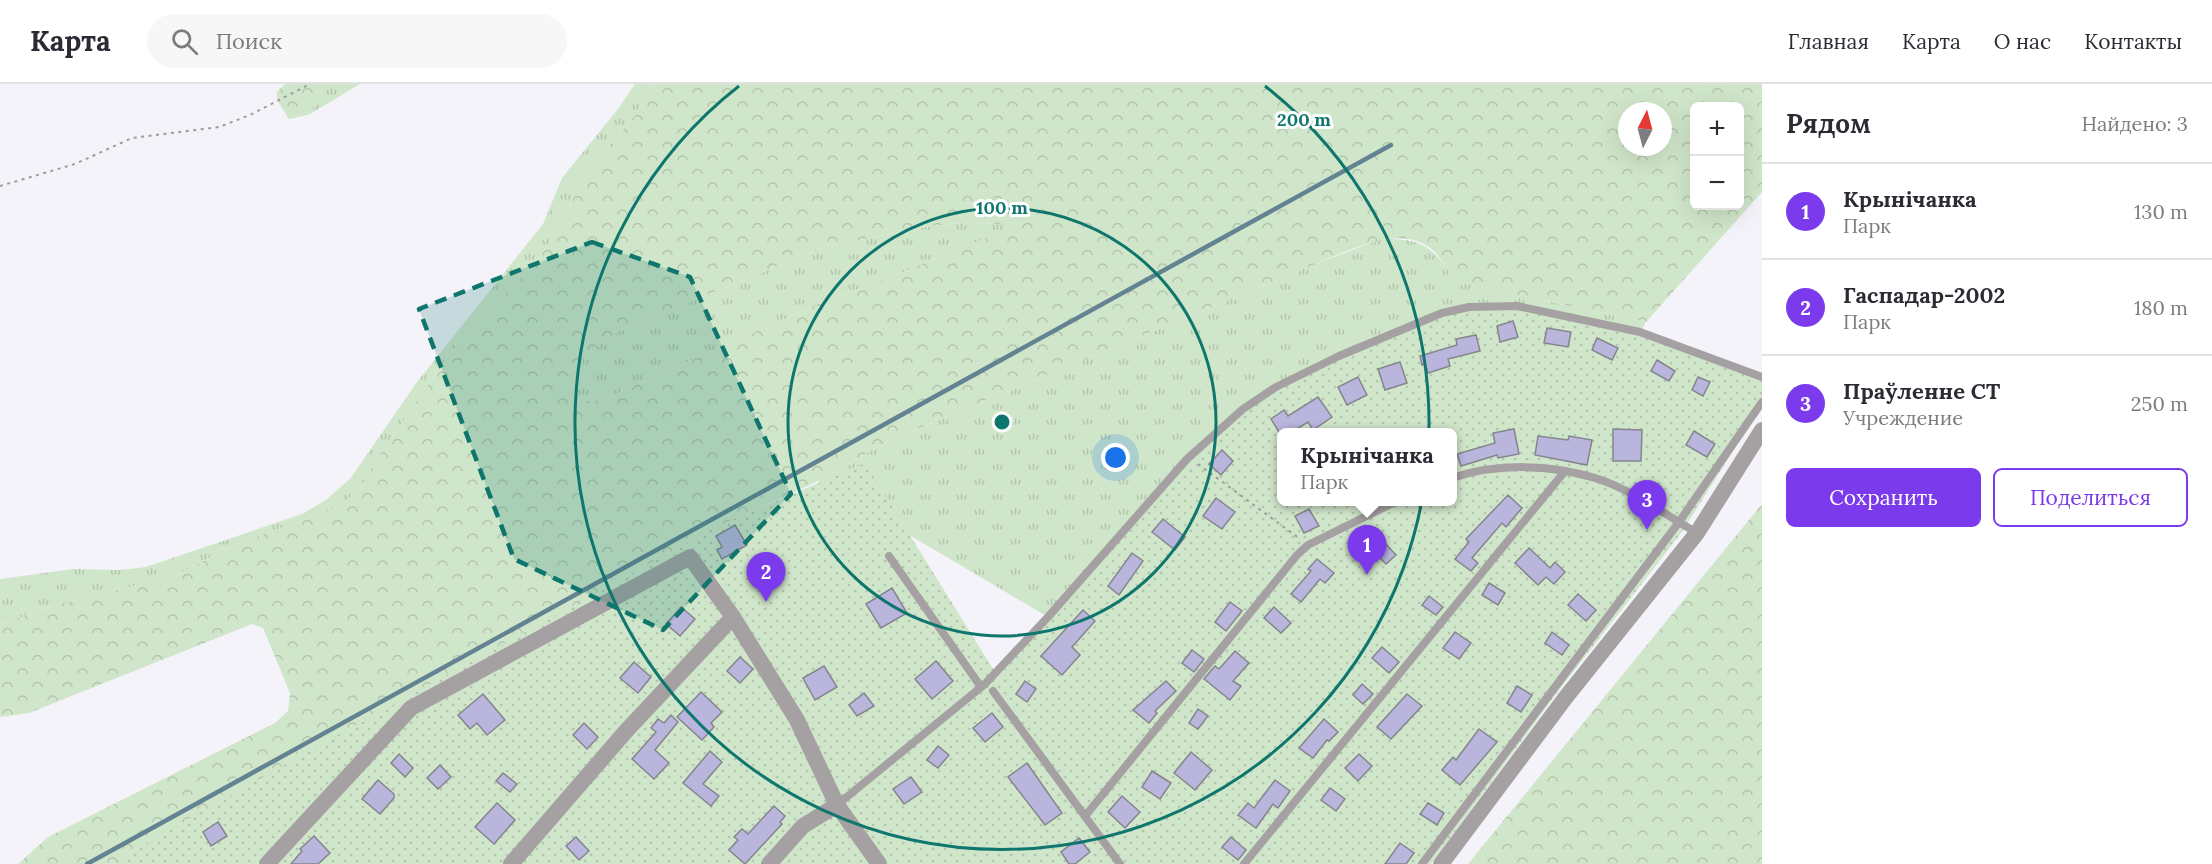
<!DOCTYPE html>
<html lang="ru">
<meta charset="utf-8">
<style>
:root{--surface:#fff;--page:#f7f7f7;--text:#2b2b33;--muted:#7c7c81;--line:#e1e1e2;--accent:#7c3aed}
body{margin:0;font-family:Lora,serif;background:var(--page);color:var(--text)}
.controls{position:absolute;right:18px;top:18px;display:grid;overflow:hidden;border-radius:9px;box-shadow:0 6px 24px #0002}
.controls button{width:54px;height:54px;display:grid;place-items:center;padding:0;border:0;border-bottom:2px solid var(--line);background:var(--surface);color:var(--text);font:30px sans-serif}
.compass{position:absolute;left:1618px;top:18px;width:54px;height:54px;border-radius:50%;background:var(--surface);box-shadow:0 6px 24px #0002;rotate:6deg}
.you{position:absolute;left:1116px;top:374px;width:21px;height:21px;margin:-15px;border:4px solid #fff;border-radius:50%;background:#1a73e8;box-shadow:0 0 0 9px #1a73e833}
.badge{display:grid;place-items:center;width:39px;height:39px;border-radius:50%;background:var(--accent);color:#fff;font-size:20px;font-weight:700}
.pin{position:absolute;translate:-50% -50px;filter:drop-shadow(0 2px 3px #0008)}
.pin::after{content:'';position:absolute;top:32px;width:21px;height:18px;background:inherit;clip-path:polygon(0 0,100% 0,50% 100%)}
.popup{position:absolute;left:1277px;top:344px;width:180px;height:78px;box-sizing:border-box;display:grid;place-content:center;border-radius:9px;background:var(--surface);filter:drop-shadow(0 2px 4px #0005);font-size:20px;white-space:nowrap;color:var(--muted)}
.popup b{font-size:22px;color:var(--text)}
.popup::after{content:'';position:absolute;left:50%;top:100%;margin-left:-12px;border:12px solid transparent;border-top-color:var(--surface)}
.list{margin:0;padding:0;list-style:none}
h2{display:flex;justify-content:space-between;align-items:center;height:78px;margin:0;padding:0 24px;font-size:26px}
h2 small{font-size:20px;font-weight:400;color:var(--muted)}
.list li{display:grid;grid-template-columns:39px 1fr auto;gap:18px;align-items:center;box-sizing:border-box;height:96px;padding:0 24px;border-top:2px solid var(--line)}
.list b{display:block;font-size:22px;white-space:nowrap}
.list p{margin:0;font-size:20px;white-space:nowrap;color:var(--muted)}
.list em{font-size:20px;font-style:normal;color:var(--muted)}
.actions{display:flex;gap:12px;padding:18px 24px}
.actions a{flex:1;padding:14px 0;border:2px solid var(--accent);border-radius:9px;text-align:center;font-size:21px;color:var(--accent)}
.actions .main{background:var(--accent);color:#fff}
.icon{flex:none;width:33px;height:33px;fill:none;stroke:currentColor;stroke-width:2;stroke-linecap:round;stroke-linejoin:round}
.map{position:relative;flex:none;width:1762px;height:780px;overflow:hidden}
header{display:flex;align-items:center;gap:36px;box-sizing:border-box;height:84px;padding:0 30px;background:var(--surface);border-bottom:2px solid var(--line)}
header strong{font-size:28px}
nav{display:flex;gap:33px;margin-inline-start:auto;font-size:21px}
.search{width:420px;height:54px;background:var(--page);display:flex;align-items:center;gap:15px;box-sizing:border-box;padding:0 21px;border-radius:33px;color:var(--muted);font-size:22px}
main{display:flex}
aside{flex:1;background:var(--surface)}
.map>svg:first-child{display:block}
</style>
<header>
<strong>Карта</strong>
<div class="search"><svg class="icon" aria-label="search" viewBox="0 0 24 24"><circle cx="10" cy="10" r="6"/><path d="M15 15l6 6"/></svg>Поиск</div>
<nav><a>Главная</a><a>Карта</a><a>О нас</a><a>Контакты</a></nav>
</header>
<main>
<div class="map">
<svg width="1762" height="780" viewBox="0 0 1762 780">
<defs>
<pattern id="grass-tufts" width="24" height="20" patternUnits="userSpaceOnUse" patternTransform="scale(1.5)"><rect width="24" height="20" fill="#d0e6ca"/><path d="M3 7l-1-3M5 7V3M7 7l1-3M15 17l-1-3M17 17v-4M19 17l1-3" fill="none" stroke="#b2c5ad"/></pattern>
<pattern id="forest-crowns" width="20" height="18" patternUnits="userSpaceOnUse" patternTransform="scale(1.5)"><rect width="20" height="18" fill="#d0e6ca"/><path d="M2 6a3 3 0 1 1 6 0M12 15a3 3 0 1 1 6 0" fill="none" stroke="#b2c5ad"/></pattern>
<pattern id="garden-dots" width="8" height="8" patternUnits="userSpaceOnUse" patternTransform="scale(1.5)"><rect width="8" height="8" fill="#d0e6ca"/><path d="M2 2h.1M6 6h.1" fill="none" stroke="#b2c5ad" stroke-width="1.8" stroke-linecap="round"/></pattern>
</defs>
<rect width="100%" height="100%" fill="#f4f3fa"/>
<g fill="url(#grass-tufts)">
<polygon points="285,0 360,0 310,30 289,35 278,17 277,8"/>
<polygon points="635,0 651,0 634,33 579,96 567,132 538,176 450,269 374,379 361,404 337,424 239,459 174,492 60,520 0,540 0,495 73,485 120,486 146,483 302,430 326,416 350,395 417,298 543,140 562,94 618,25"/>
<polygon points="971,138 1016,142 852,209 834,213 602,316 587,317 573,308 569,291 576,278 620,246 825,163 931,142"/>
<path d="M 1381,155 C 1426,154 1432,164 1457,198 L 1646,238 L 1640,248 L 1339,272 L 1048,533 L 818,397 L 888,357 L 1313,181 Z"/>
</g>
<g fill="url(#forest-crowns)" fill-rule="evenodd">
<polygon points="285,0 316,0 320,13 310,30 289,35 278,17 277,8"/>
<path d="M 651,0 L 1762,0 L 1762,108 L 1646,238 L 1456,198 C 1449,189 1443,177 1435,168 C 1402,136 1347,168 1313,181 L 888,357 L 818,397 L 700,452 L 110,780 L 18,780 L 48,753 L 275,639 L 288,627 L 290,609 L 263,544 L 252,540 L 29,629 L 0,633 L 0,540 L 60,520 L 174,492 L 239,459 L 337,424 L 361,404 L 374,379 L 450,269 L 538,176 L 567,132 L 579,96 L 634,33 ZM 1694,22 L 1740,22 L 1740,122 L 1694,122 ZM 1627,27 L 1663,27 L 1663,63 L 1627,63 ZM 971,138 L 1015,142 L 852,209 L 834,213 L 602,316 L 587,317 L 573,308 L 569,291 L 576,278 L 620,246 L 825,163 L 931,142 Z"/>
<polygon points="1762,420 1762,780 1468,780"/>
</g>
<path fill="url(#garden-dots)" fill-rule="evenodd" d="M 1495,221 L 1640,248 L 1762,293 L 1762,321 L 1682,448 L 1560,605 L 1431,780 L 110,780 L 302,671 L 718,442 L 865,379 L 998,593 L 1187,375 L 1276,303 L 1442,229 ZM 1282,348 L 1452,348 L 1452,418 L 1282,418 Z"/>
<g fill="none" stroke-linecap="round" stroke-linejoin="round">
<polyline stroke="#638392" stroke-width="4.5" points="87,780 1391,61"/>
</g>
<g fill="#b9b5dd" stroke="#85858c" stroke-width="1.5">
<polygon points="1513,237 1518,253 1500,258 1497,242"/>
<polygon points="1547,244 1571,248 1568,263 1544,259"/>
<polygon points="1476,251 1480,267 1448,275 1450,282 1428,289 1425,280 1422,281 1420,272 1457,261 1456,255"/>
<polygon points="1597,254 1618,264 1612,276 1592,266"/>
<polygon points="1657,276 1675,287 1669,297 1651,287"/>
<polygon points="1400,278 1407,299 1385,306 1378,285"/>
<polygon points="1358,293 1367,311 1347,321 1338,303"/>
<polygon points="1698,293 1710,298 1703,312 1692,306"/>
<polygon points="1318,313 1332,333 1313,346 1308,338 1292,348 1279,348 1271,335 1284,326 1288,332"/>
<polygon points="1514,345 1519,370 1498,374 1497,371 1461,382 1457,370 1495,359 1493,349"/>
<polygon points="1613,345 1642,346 1641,377 1613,377"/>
<polygon points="1694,347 1715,360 1707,373 1686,361"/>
<polygon points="1538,352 1568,356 1569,352 1592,356 1587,381 1535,371"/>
<polygon points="1222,366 1233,377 1221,391 1209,380"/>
<polygon points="1508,411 1522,424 1506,443 1502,439 1472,474 1478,479 1471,487 1455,475 1469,458 1466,455"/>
<polygon points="1216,414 1235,428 1222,445 1203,432"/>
<polygon points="1309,425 1319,442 1304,449 1295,432"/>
<polygon points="1163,435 1185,453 1175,466 1152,448"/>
<polygon points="735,441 747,461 722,475 717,466 722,463 716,452"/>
<polygon points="1381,455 1396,471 1386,480 1371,465"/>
<polygon points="1529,464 1550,484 1555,478 1565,488 1554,500 1546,493 1538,501 1515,479"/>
<polygon points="1132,469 1143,477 1119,511 1108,502"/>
<polygon points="1317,475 1334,489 1325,499 1320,495 1301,518 1291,510 1311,487 1308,485"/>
<polygon points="1489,499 1505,509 1498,521 1482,511"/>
<polygon points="892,504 907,529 881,544 866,520"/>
<polygon points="1578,510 1596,526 1586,537 1568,521"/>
<polygon points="1429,512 1443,523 1436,531 1422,521"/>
<polygon points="1230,518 1242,527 1226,547 1215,538"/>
<polygon points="681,523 695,535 680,552 666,540"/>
<polygon points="1274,523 1291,539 1281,549 1264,534"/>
<polygon points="1083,526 1095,537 1072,563 1080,571 1062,591 1041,572"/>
<polygon points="1455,548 1471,559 1459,575 1443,564"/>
<polygon points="1552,548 1569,561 1562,571 1545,559"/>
<polygon points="1382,563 1399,578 1389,589 1372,574"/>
<polygon points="1192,566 1204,575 1194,588 1182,579"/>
<polygon points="1235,567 1249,579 1233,597 1241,602 1230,616 1204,595 1215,582 1219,585"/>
<polygon points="740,573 753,585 740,599 727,587"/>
<polygon points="936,577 953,597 932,615 915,595"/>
<polygon points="634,578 651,593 638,609 620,594"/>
<polygon points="824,582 837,603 815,616 803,594"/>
<polygon points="1025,597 1036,605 1027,618 1016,610"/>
<polygon points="1166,597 1176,607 1155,627 1157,629 1149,639 1133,626"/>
<polygon points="1362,600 1373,610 1363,620 1353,611"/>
<polygon points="1517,602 1532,611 1521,628 1507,619"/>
<polygon points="701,608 722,628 711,639 714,643 702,656 677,633"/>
<polygon points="864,609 874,622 857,632 849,621"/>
<polygon points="483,610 505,636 487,651 477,639 470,645 458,631"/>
<polygon points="1407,610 1422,622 1391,655 1377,643"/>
<polygon points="1198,625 1208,632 1198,645 1189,639"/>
<polygon points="992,629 1003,643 985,658 973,644"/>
<polygon points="671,631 678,638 655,666 669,679 654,695 632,675 656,648 651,644 658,635 664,639"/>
<polygon points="1324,635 1338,648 1329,657 1327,656 1313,674 1299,664"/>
<polygon points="584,639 598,653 587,665 573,651"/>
<polygon points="1479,645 1497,658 1460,701 1442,686 1453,673 1456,676"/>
<polygon points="938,662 949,671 938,684 927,676"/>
<polygon points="710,667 722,678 703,700 719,712 711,722 683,699"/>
<polygon points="1191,668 1212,686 1195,706 1174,689"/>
<polygon points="399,670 413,684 405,693 391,679"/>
<polygon points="1359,670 1372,682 1358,697 1345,684"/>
<polygon points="1027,679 1062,729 1045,741 1008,693"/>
<polygon points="440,681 451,693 438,705 427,694"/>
<polygon points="1152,687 1171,699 1160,715 1142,703"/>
<polygon points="503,689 517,700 510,708 496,697"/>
<polygon points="911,693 922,708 904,720 893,705"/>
<polygon points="378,696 394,710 394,714 380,730 362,715"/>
<polygon points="1275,696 1290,707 1278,724 1273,720 1256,744 1238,731 1248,719 1254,724"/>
<polygon points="1330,704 1345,715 1336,727 1321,716"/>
<polygon points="1122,712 1140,728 1125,744 1108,728"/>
<polygon points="497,719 515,736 494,760 475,743"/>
<polygon points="1428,719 1444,729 1437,741 1420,730"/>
<polygon points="774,722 785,732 780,738 782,740 745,780 729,766 738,756 734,753 742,745 748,750"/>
<polygon points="218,738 227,752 211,762 203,748"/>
<polygon points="314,752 330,769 318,780 291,780 302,767 300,765"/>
<polygon points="576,753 589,767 579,776 566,762"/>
<polygon points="1231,753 1246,766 1238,776 1222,763"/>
<polygon points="1079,754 1090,768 1075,780 1069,780 1061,768"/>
<polygon points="1400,759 1414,769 1406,780 1385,780"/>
</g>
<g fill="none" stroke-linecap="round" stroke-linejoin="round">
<g stroke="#9d9ca1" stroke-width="2" stroke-dasharray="3 4.5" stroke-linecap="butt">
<polyline points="0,102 75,80 132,54 219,43 250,31 310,0"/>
<polyline points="1198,380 1300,455"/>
</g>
<g stroke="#a5a1a2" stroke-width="8">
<path d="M 1452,394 C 1497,379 1550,380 1595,394 C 1631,405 1664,430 1697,449"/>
<polyline points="889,472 981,603"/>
<polyline points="993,607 1120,780"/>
<polyline points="837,721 985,600 1048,533 1187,375 1243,325 1276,303 1339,272 1442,229 1469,223 1517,222 1640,248 1762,293"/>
<polyline points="1086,731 1297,471 1308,461 1395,418"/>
<polyline points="1244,780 1565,387"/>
<polyline points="1422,780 1679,438 1762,318"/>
</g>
<g stroke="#a5a1a2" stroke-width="16">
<polyline points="267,780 411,624 690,473 733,533 797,636 837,721 879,780"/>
<polyline points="511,780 627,646 733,533"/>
<polyline points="769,780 803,742 837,721"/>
<polyline points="1441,780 1566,613 1697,449 1762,346"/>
</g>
</g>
<path fill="#0f766e" fill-opacity="0.2" stroke="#0f766e" stroke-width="4.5" stroke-dasharray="12 8" stroke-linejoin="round" d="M 592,158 L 690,193 L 791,410 L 663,546 L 514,475 L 419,225 Z"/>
<g fill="none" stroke="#0f766e" stroke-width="3">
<circle cx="1002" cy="338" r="214"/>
<path d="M1265 2A427 427 0 1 1 739 2"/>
</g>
<circle cx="1002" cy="338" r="9" fill="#0f766e" stroke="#fff" stroke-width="3"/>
<g font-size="18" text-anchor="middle" font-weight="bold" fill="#0f766e" stroke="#fff" stroke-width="6" stroke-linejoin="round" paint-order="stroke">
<text x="1304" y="42">200 m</text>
<text x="1002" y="130">100 m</text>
</g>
</svg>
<div class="controls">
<button>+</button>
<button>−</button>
</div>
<svg class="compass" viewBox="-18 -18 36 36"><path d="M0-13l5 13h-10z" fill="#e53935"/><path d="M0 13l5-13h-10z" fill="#7c7c81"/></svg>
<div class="you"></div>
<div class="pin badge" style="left:1367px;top:491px">1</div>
<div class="popup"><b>Крынічанка</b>Парк</div>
<div class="pin badge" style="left:766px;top:518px">2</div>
<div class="pin badge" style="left:1647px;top:446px">3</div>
</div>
<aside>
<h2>Рядом<small>Найдено: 3</small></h2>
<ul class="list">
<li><span class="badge">1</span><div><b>Крынічанка</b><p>Парк</p></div><em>130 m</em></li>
<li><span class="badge">2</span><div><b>Гаспадар-2002</b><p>Парк</p></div><em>180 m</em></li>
<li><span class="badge">3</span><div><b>Праўленне СТ</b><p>Учреждение</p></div><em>250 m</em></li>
</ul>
<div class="actions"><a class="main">Сохранить</a><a>Поделиться</a></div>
</aside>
</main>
